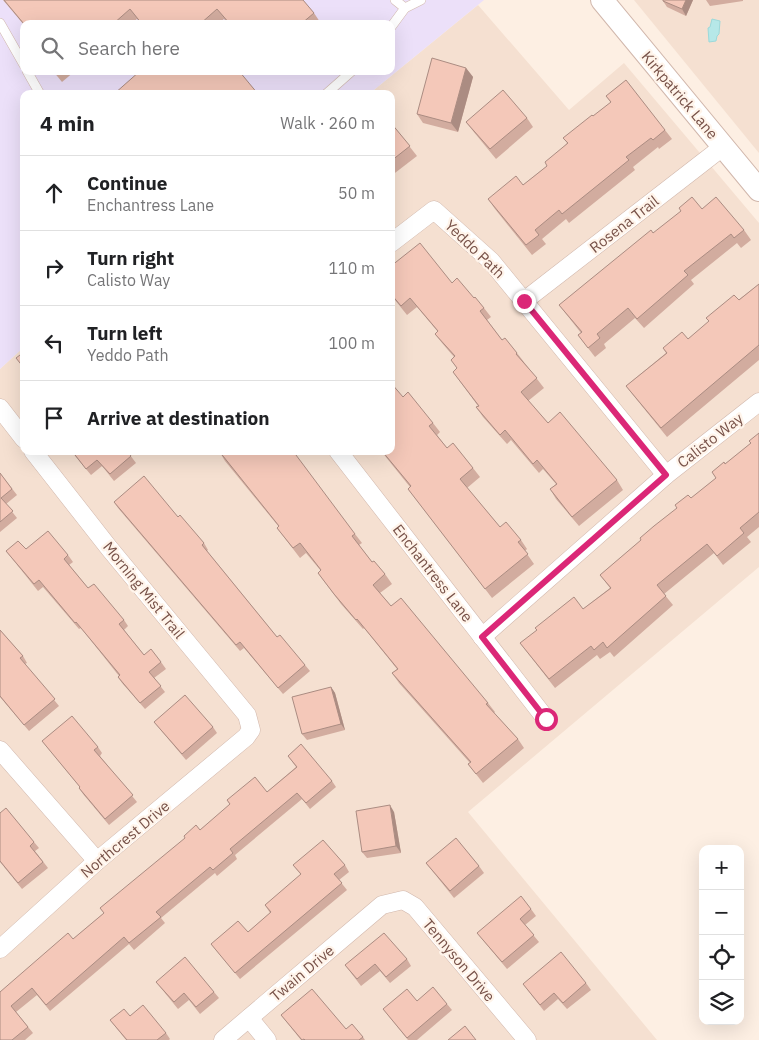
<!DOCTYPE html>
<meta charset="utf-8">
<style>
:root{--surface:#fff;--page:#f2f2f2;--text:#202124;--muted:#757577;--line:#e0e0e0}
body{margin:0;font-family:"IBM Plex Sans",sans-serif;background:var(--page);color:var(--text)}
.controls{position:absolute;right:15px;bottom:15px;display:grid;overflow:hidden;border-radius:10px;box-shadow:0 5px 20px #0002}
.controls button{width:45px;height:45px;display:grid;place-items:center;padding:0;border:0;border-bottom:1px solid var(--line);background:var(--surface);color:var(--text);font:25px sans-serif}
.stop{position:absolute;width:15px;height:15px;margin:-11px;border:4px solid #db2777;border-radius:50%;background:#fff}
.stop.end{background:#db2777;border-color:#fff;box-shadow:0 1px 5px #0008}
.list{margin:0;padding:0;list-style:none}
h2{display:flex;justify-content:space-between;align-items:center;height:65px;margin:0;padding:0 20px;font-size:21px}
h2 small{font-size:16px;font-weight:400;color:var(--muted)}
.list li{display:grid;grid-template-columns:32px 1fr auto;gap:15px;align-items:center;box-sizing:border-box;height:75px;padding:0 20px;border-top:1px solid var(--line)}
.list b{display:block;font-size:19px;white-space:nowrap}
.list p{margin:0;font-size:16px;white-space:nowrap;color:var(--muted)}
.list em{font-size:16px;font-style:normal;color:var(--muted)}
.icon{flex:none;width:28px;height:28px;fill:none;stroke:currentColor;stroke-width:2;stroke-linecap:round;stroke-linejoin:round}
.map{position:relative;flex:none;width:759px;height:1040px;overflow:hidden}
.search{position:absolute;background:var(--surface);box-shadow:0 5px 20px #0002;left:20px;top:20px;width:375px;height:55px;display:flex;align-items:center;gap:12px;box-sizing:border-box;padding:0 18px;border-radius:10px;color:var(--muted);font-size:19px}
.panel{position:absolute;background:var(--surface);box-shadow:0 5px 20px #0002;left:20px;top:90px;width:375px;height:365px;border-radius:10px}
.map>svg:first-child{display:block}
</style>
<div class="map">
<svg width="759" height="1040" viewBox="0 0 759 1040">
<rect width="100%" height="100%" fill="#fdefe3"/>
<g fill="#f5e0d1">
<polygon points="634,0 759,0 759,153"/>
<polygon points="478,5 569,110 624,63 759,223 759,567 468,812 657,1040 0,1040 0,369 24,347 24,451 391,451 391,94 369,94"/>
</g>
<path fill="#ece0f9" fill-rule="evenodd" d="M 0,0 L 484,0 L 369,94 L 24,94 L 24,347 L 0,369 ZM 24,24 L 391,24 L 391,71 L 24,71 Z"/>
<polygon fill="#b6e8e8" stroke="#9cd9da" points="712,19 720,21 719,34 717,36 716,41 709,42 708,28 710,27"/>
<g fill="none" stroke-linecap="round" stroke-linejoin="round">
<g stroke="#d1b7ac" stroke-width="10">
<g id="service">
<polyline points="395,0 405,8 421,0"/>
<polyline points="0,23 24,65"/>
<polyline points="391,27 405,8"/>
<polyline points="27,71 40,94"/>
<polyline points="326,94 352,71"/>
</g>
</g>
<g stroke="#d1b7ac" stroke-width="19">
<g id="minor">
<polyline points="391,243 434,210 491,261 666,475"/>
<polyline points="524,301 724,146"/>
<polyline points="0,408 24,439"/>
<polyline points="338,451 546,719"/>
<polyline points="482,637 666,475 759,402"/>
<polyline points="0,750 97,861"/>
<polyline points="0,949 97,861 246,737 251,730 247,715 109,548 33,451"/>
<polyline points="249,1018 267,1040"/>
<polyline points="223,1040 382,905 403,900 415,907 527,1040"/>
</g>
</g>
<g stroke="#d1b7ac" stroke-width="24">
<polyline id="tertiary" points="602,0 759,190"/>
</g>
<use href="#service" stroke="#fff" stroke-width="9"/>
<use href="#minor" stroke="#fff" stroke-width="18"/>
<use href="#tertiary" stroke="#fff" stroke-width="22"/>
</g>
<g fill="#d2ac9f">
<polygon points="3,0 303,0 314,13 320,22 319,24 228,24 224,19 218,24 141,24 137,19 131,24 24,24 24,25"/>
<polygon points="663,0 693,0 686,16 667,7 663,1"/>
<polygon points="706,0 743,0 743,1 710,6"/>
<polygon points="466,68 473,77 458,132 423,123 417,114"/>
<polygon points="53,71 75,71 62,82"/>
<polygon points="606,96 665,130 672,139 659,149 658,147 633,167 635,170 569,223 566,219 542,239 546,244 532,255 495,209 488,199 523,185 547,166 567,143 563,138 611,103"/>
<polygon points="527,118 533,127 496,159 473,131 466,122"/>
<polygon points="391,123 417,156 391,176"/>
<polygon points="702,209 744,230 751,240 741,248 737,243 691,280 694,284 644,328 635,318 604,344 606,348 595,357 578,335 581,333 559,305 653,233"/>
<polygon points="391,266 452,283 474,298 484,308 491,317 487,320 502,340 517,353 544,388 528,401 548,423 617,480 623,490 579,526 556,499 550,489 556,484 543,469 539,473 511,440 507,444 483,417 476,407 478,406 453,372 457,368 451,360 454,357 442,343 435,334 438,332 417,307 407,315 391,295"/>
<polygon points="759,284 759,360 667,437 633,395 626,386 666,353 663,348 688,339"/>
<polygon points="403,397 433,423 440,432 437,435 447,448 473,468 480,477 467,488 500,527 521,540 527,549 525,551 534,564 492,598 415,498 408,489 410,487 381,451 391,451"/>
<polygon points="759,433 759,527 747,537 751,542 723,565 714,553 664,594 673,605 614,657 610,652 600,659 597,655 555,688 520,643 583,609 610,588 600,575 716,478 712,472 725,464 751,444"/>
<polygon points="71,451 127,451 136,463 114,481 102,466 91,475"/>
<polygon points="219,451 355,534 362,543 359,545 372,562 385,574 392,584 380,593 391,606 488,703 495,712 494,713 518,739 524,748 483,783 468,764 470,763 399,683 392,673 397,669 364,628 363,629 341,604 318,573 321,571 306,553 300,558 277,528 279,527 225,461"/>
<polygon points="0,473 17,495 6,504 17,518 0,532"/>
<polygon points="114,502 178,517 204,543 208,550 207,551 277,637 305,665 310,671 283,694 244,648 240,651 118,508"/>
<polygon points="26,549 68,555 73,562 69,565 88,588 124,620 128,626 124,630 144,655 161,662 166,669 154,678 165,692 145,709 122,683 118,677 119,676 81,628 79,629 43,587 38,591 6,551"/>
<polygon points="0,630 23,656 27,663 25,664 59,706 29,731 0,697"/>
<polygon points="331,687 335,693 345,730 307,740 302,734"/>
<polygon points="154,722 213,727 217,733 186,760 159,728"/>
<polygon points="42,741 98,747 102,753 100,756 137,802 109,825 83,794 79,788 80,787"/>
<polygon points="288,756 332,781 336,787 310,809 302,799 235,855 237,859 217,876 215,873 161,918 165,923 134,950 129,944 50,1011 37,995 16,1012 33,1033 25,1040 0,1040 0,992 73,939 104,913 100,908 200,830 230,805 227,800 267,792 296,767"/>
<polygon points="394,812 401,853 367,858 362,852"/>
<polygon points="0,813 34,842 39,848 35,851 48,868 22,889 0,862"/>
<polygon points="426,863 479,866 484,873 454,898"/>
<polygon points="293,865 345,865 349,872 339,880 347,890 240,979 211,944 248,932 270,913 265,905 301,875"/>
<polygon points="531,909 536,916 525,925 539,942 507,969 477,933"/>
<polygon points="407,959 411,966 390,983 380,971 361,986 345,965"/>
<polygon points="156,982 214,992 219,998 200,1014 189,1000 178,1009"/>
<polygon points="586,983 591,990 567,1009 558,999 544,1011 523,984"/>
<polygon points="417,1001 447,1004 452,1010 417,1040 408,1040 383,1009"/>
<polygon points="281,1015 346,1029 363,1037 365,1040 301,1040"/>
<polygon points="130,1016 166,1033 170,1039 169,1040 126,1040 110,1020"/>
</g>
<g fill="#ab8c82">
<polygon points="686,0 693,0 686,16 682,9"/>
<polygon points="466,68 473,77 458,132 451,123"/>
<polygon points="331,687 335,693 345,730 341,724"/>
<polygon points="390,805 394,812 401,853 396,846"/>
</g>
<g fill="#f4c8b9" stroke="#ab8c82">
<polygon points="4,0 303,0 314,13 301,24 230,24 217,9 200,24 142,24 130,9 113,24 24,24"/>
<polygon points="663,0 686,0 682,9 663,1"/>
<polygon points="432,58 466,68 451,123 417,114"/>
<polygon points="140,71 239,71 258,94 114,94"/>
<polygon points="626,80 665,130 653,140 651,138 626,157 629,160 562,214 559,210 535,230 539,235 526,245 488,199 516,176 523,185 547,166 545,162 568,143 563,138 592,115 593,116 611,102 606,96"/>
<polygon points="503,90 527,118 490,149 466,122"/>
<polygon points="391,123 410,146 391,161"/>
<polygon points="692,197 702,209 716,197 744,230 734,238 731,234 684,271 688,275 637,319 628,308 597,334 600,338 588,348 578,335 582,332 559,305 651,230 653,233 681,211 679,208"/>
<polygon points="420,243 452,283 457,278 474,298 475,297 484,308 480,311 502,340 505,338 517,353 516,354 537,378 521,392 548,423 560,412 617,480 572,517 550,489 557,484 537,460 533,464 505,430 500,435 476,407 479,406 453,372 457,368 451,360 455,356 435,334 438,331 410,298 401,306 391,294 391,266"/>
<polygon points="759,284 759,345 661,428 626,386 667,353 663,348 682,332 688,339 709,321 706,318 734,295 739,300"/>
<polygon points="24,352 24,368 16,358"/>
<polygon points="391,383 403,397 408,392 433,423 429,426 447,448 453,443 473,468 460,479 500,527 506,522 521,540 518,542 528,554 485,589 408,489 411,486 382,451 391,451"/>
<polygon points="759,433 759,512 740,528 744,533 717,556 707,544 657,585 666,596 607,648 603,642 594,650 591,646 549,679 520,643 537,630 535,628 574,597 583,609 611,588 600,575 641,540 640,538 654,526 677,508 675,505 688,495 691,498 716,478 712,472 724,462 725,464 751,443 749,441"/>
<polygon points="72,451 127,451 131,456 110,474 97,460 86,469"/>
<polygon points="219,451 277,451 278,452 279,451 293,451 355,534 352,536 372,562 374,561 385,574 373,585 391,606 401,598 488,703 486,704 518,739 476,774 468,764 471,762 392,673 398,669 357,619 356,620 334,594 318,573 321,570 300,543 293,548 277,528 279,526"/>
<polygon points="0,473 12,489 1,498 13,511 0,522"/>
<polygon points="144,476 178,517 180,515 204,543 202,545 277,637 280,635 305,665 278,688 240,642 236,645 114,502"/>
<polygon points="48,531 68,555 64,559 88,588 94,584 124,620 119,624 144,655 151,649 161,662 149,672 161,686 140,703 118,677 120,675 76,622 75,623 39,580 34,584 6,551 18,541 26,549"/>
<polygon points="0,630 23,656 20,658 55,699 24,725 0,696"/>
<polygon points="331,687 341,724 302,734 292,697"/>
<polygon points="185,695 213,727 182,754 154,722"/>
<polygon points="72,716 98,747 94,750 133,795 105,819 79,788 80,787 42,741"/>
<polygon points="301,744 332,781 306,803 297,793 230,849 233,853 213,870 210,867 156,912 161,917 129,943 124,937 46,1005 32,988 11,1006 28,1027 12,1040 0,1040 0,992 68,933 73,939 104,913 100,908 185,838 184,836 196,825 200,830 230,804 227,800 255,777 267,792 297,767 288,756"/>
<polygon points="390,805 396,846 362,852 356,811"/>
<polygon points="6,808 34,842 30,846 43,862 18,883 0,861 0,813"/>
<polygon points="456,838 479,866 450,891 426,863"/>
<polygon points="323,840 345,865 334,874 342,883 235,973 211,944 238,921 248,932 271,912 265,905 301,874 293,865"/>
<polygon points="521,896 531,909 520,919 534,935 502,962 477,933"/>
<polygon points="384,933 407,959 386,977 375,964 357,979 345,965"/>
<polygon points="561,952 586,983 563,1003 554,993 540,1005 523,984"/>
<polygon points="185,957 214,992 196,1007 184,993 174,1002 156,982"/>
<polygon points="433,987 447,1004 407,1038 383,1009 407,989 417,1001"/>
<polygon points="312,989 346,1029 352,1024 363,1037 359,1040 305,1040 304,1039 302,1040 281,1015"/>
<polygon points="143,1005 166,1033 157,1040 127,1040 110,1020 124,1009 130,1016"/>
<polygon points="465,1026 476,1040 448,1040"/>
</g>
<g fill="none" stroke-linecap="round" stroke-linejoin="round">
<polyline stroke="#db2777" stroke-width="6" points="524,301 666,475 482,637 546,719"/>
</g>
<g text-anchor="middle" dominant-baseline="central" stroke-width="4.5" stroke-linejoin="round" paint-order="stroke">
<g font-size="15" fill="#775148" stroke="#fff4ea">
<text transform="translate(680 95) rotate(50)">Kirkpatrick Lane</text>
<text transform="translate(624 224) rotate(-38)">Rosena Trail</text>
<text transform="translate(475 249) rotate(44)">Yeddo Path</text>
<text transform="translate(710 440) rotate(-38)">Calisto Way</text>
<text transform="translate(433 573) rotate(52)">Enchantress Lane</text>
<text transform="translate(144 590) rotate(51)">Morning Mist Trail</text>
<text transform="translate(125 839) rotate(-40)">Northcrest Drive</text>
<text transform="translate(459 960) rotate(50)">Tennyson Drive</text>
<text transform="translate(302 973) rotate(-40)">Twain Drive</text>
</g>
</g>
</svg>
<div class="controls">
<button>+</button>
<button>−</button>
<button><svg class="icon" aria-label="locate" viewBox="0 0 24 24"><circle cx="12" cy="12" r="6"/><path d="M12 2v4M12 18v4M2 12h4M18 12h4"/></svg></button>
<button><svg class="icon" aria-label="layers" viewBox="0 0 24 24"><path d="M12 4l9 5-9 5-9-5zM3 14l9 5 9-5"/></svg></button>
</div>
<div class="stop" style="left:546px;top:719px"></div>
<div class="stop end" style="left:524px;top:301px"></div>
<div class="search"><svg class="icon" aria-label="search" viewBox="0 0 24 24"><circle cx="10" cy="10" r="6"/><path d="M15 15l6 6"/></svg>Search here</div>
<section class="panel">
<h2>4 min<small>Walk · 260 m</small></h2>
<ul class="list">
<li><svg class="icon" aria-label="ahead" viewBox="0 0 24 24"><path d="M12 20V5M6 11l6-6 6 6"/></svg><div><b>Continue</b><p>Enchantress Lane</p></div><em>50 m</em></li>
<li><svg class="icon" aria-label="right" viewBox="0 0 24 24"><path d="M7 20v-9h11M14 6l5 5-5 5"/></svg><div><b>Turn right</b><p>Calisto Way</p></div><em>110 m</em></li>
<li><svg class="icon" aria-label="left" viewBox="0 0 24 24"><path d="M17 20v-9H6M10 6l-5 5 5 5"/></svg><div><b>Turn left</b><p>Yeddo Path</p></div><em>100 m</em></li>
<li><svg class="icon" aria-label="arrive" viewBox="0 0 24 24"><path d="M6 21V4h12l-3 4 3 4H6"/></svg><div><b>Arrive at destination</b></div></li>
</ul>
</section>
</div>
